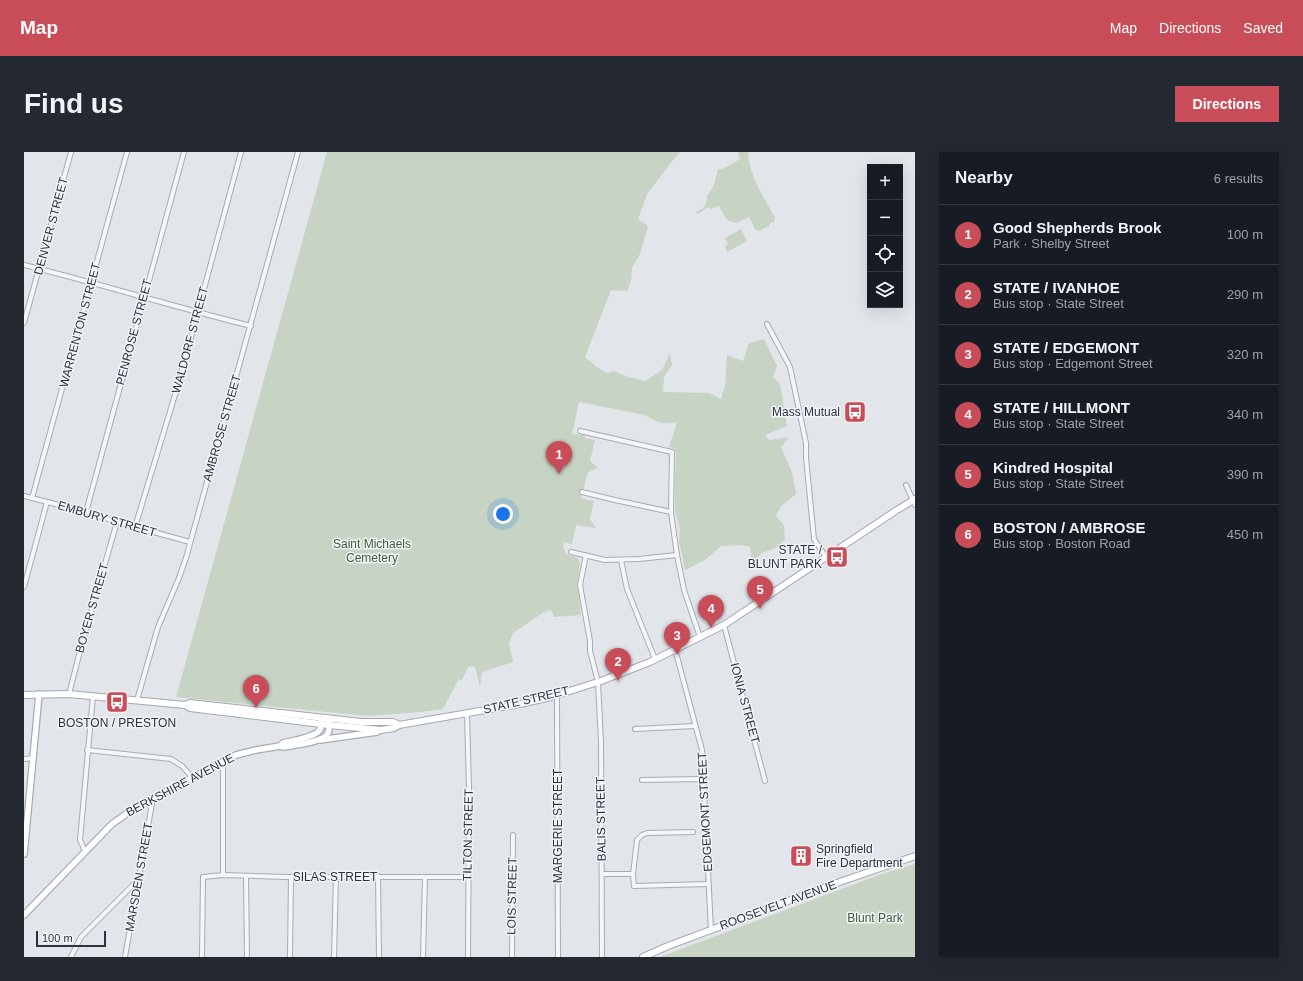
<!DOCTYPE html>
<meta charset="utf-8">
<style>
:root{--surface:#171b24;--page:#242831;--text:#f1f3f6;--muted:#9ea1a6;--line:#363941;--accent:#c94d58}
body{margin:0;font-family:Arial,sans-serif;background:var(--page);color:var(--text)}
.controls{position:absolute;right:12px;top:12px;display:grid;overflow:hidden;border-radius:0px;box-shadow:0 4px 16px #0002}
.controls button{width:36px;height:36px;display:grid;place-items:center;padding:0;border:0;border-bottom:1px solid var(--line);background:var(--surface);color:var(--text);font:20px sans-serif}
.scale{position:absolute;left:12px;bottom:10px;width:70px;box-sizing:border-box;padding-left:4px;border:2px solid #2b3241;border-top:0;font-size:11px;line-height:14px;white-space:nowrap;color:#2b3241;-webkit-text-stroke:3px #f2f4f7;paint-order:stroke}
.you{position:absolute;left:479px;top:362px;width:14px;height:14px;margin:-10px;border:3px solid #fff;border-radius:50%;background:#1a73e8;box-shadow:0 0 0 6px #1a73e833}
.badge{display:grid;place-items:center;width:26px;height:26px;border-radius:50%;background:var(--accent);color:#fff;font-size:13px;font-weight:700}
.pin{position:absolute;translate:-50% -33px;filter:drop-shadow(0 1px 2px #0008)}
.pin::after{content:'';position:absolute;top:21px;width:14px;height:12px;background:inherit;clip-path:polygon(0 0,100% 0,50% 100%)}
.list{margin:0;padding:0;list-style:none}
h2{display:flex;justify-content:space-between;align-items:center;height:52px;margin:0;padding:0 16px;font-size:17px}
h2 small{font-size:13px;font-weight:400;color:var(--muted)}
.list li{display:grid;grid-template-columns:26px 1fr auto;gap:12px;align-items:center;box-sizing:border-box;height:60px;padding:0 16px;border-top:1px solid var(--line)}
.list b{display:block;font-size:15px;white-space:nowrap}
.list p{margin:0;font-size:13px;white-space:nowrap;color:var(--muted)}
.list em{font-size:13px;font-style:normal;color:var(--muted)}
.icon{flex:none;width:22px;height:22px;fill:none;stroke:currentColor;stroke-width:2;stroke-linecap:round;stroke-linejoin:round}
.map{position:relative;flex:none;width:891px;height:805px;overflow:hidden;border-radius:0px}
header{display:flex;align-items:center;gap:24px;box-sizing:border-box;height:56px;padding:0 20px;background:var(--accent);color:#fff}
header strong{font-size:19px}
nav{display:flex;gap:22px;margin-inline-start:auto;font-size:14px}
.intro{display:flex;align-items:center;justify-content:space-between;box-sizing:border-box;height:96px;padding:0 24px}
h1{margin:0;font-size:28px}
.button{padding:10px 18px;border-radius:0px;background:var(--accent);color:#fff;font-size:14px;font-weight:700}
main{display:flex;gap:24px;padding:0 24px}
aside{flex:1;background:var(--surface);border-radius:0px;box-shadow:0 4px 16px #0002}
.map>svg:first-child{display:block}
</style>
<header>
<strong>Map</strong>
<nav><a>Map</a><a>Directions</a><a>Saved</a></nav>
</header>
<div class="intro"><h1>Find us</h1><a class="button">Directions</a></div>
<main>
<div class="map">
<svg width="891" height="805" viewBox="0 0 891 805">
<rect width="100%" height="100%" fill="#e2e5ea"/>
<g fill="#c7d4c4">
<path d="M 303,0 L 657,0 L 653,3 L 623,42 L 614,67 L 624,74 L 616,102 L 608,116 L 607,129 L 603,139 L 587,138 L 561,205 L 574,216 L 583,221 L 590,219 L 604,225 L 621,229 L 638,218 L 646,201 L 648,213 L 640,225 L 639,240 L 685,241 L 697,247 L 701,234 L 703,203 L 719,209 L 725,191 L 740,187 L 753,214 L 749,225 L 756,232 L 763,274 L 741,283 L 745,288 L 765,285 L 757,295 L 768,320 L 772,342 L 757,354 L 752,364 L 760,373 L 761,387 L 754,395 L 738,401 L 728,411 L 726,395 L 718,393 L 697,394 L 681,408 L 661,418 L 655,389 L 656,376 L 651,359 L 651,327 L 652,301 L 651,297 L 645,295 L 653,270 C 638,273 634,271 621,263 L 555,250 L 548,282 L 561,283 L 561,286 L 571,288 L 566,309 L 574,316 L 564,320 L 557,346 L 570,349 L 566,367 L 572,376 L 552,373 L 548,392 L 540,390 L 539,395 L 542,402 L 554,406 L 556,412 L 553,432 L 557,463 L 530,465 L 527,458 L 520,460 L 489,481 L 485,492 L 489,510 L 458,520 L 456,535 L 451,514 L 444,515 L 438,528 L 435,527 L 422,551 L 420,556 L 418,557 L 396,560 L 344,564 L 152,545 Z"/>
<path d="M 715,0 L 724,0 C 725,24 740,45 751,66 L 750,71 L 749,70 L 745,72 L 745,74 L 735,79 L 731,77 L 725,65 L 712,71 L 703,68 L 695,54 L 686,57 L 684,55 L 674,62 L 672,60 L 679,56 L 682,51 L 683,44 L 690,33 L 694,17 L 699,17 L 716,7 L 714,3 Z"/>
<polygon points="717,77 723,89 703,100 701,94 704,92 701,86"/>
<polygon points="891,712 891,805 636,805 855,723"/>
</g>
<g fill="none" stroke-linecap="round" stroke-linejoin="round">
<g stroke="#a7acb4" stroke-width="6">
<g id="minor">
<path d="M 0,113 C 76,132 151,155 227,174"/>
<polyline points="0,171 47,0"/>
<polyline points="743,172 766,215 782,291 782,306 790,387 802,405"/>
<polyline points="556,279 648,300 647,360 653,403 660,438 676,485"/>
<polyline points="882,333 891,353"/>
<polyline points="558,340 591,348 647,360"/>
<polyline points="0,344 62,360 93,370 166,390"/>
<polyline points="8,346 103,0"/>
<polyline points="62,360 160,0"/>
<polyline points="111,375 154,233 217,0"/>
<polyline points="547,400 581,408 615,407 653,403"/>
<polyline points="562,403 556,433 566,489 566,499 574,530 577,590 578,805"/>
<polyline points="597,408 603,437 631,507"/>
<polyline points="0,435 23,350"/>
<polyline points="700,473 741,629"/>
<polyline points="651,497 678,598 687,778"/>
<polyline points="45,542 57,495 93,370"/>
<polyline points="533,544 534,805"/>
<polyline points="113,548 134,475 155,426 162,406 274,0"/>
<polyline points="443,561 445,636 444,805"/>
<polyline points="611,577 671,574"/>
<polyline points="63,598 147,607 158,614 168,625"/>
<polyline points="0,607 10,606"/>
<polyline points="199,609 199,723"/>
<polyline points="618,628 680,627"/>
<polyline points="61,699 56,688 69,544"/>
<polyline points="578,722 609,722 613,688 618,683 623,681 669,680"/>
<polyline points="609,722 610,734 684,732"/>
<polyline points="222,724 223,805"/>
<polyline points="354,724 355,805"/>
<polyline points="47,805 57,785 115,727"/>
<polyline points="101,805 129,646"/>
<polyline points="178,805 179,725 199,723 263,725 444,725"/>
<polyline points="266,805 267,725"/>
<polyline points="310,805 312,724"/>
<polyline points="399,805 401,725"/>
<polyline points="488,805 489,683"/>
</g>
</g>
<g stroke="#a7acb4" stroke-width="8">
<g id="secondary">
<polyline points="296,588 353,580 356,578"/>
<path d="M 256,594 L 259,591 C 268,589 286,586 294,580 C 297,577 298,572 298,568"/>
<polyline points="0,702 15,542"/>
<path d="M 0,763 L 88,672 L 112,655 L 212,603 L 232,598 L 256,594 L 260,595 C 270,593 299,591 304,581 C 306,577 305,573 304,569"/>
</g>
</g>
<g stroke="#a2a9b5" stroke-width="8">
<g id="primary">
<polyline points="0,543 45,542 161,553 166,551 337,570 369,570 375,573"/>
<polyline points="161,553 166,556 305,573 357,578 370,576 375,573 496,552 527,545 577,529 626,510 700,473 873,358 891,347"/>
<polyline points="619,805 644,794 804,734 891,704"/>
</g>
</g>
<use href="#minor" stroke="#f5f6f8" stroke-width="4"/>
<use href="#secondary" stroke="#fff" stroke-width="5.5"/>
<use href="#primary" stroke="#fff" stroke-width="6"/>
</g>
<defs>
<g id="bus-square" transform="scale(1.15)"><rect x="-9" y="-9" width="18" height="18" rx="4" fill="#c94d58" stroke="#f2f4f7"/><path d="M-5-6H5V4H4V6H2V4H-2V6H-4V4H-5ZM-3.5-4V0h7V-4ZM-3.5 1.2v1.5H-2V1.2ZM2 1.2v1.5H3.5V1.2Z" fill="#fff"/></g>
<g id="building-square" transform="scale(1.15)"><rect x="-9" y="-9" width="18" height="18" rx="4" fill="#c94d58" stroke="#f2f4f7"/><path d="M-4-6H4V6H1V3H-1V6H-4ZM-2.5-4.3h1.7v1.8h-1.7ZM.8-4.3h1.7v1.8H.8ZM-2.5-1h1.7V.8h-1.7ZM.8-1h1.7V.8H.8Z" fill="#fff"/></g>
</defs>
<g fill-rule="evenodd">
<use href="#bus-square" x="831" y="260"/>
<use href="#bus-square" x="813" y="405"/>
<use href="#bus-square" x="93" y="550"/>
<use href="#building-square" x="777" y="704"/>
</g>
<g text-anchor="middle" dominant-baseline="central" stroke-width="3" stroke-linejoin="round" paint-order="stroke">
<g font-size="12" fill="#2b3241" stroke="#f2f4f7">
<text transform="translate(27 74) rotate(-75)">DENVER STREET</text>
<text transform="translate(56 173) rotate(-75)">WARRENTON STREET</text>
<text transform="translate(110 180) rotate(-75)">PENROSE STREET</text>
<text transform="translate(166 188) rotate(-75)">WALDORF STREET</text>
<text transform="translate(198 276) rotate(-74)">AMBROSE STREET</text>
<text transform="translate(83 367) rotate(16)">EMBURY STREET</text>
<text transform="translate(68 456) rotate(-74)">BOYER STREET</text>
<text transform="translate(502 548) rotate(-13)">STATE STREET</text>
<text transform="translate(721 551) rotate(75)">IONIA STREET</text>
<text transform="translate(156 633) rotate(-28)">BERKSHIRE AVENUE</text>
<text transform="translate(681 660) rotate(-93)">EDGEMONT STREET</text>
<text transform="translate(577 667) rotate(-91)">BALIS STREET</text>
<text transform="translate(534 674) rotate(-90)">MARGERIE STREET</text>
<text transform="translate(444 683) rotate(-89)">TILTON STREET</text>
<text transform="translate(115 725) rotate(-80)">MARSDEN STREET</text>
<text x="311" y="725">SILAS STREET</text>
<text transform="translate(488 744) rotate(-89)">LOIS STREET</text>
<text transform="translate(754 753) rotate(-20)">ROOSEVELT AVENUE</text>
</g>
<g font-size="12" fill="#2b3241" stroke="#f2f4f7" text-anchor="end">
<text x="816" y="260">Mass Mutual</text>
<text x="798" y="398">STATE /<tspan x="798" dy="14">BLUNT PARK</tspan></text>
<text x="93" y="571" text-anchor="middle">BOSTON / PRESTON</text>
<text x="792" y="697" text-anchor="start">Springfield<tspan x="792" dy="14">Fire Department</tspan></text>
</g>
<g font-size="12" fill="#3d5d39" stroke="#f2f4f7">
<text x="348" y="392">Saint Michaels<tspan x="348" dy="14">Cemetery</tspan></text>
<text x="851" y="766">Blunt Park</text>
</g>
</g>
</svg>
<div class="controls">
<button>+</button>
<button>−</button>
<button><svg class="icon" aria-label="locate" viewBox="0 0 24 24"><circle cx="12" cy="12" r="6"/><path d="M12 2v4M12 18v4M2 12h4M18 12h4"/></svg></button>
<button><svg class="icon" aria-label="layers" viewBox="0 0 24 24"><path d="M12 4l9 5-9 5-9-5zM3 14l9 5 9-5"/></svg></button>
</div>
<div class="scale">100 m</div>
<div class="you"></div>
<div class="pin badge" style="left:535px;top:322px">1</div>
<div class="pin badge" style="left:594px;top:529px">2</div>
<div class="pin badge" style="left:653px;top:503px">3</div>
<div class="pin badge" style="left:687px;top:476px">4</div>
<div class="pin badge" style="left:736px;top:457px">5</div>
<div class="pin badge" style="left:232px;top:556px">6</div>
</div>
<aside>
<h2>Nearby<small>6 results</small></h2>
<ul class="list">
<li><span class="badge">1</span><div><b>Good Shepherds Brook</b><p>Park · Shelby Street</p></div><em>100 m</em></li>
<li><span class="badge">2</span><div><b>STATE / IVANHOE</b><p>Bus stop · State Street</p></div><em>290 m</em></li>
<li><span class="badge">3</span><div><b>STATE / EDGEMONT</b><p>Bus stop · Edgemont Street</p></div><em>320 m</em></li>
<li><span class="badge">4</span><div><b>STATE / HILLMONT</b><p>Bus stop · State Street</p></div><em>340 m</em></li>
<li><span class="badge">5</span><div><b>Kindred Hospital</b><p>Bus stop · State Street</p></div><em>390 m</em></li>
<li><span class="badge">6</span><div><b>BOSTON / AMBROSE</b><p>Bus stop · Boston Road</p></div><em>450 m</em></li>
</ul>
</aside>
</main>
